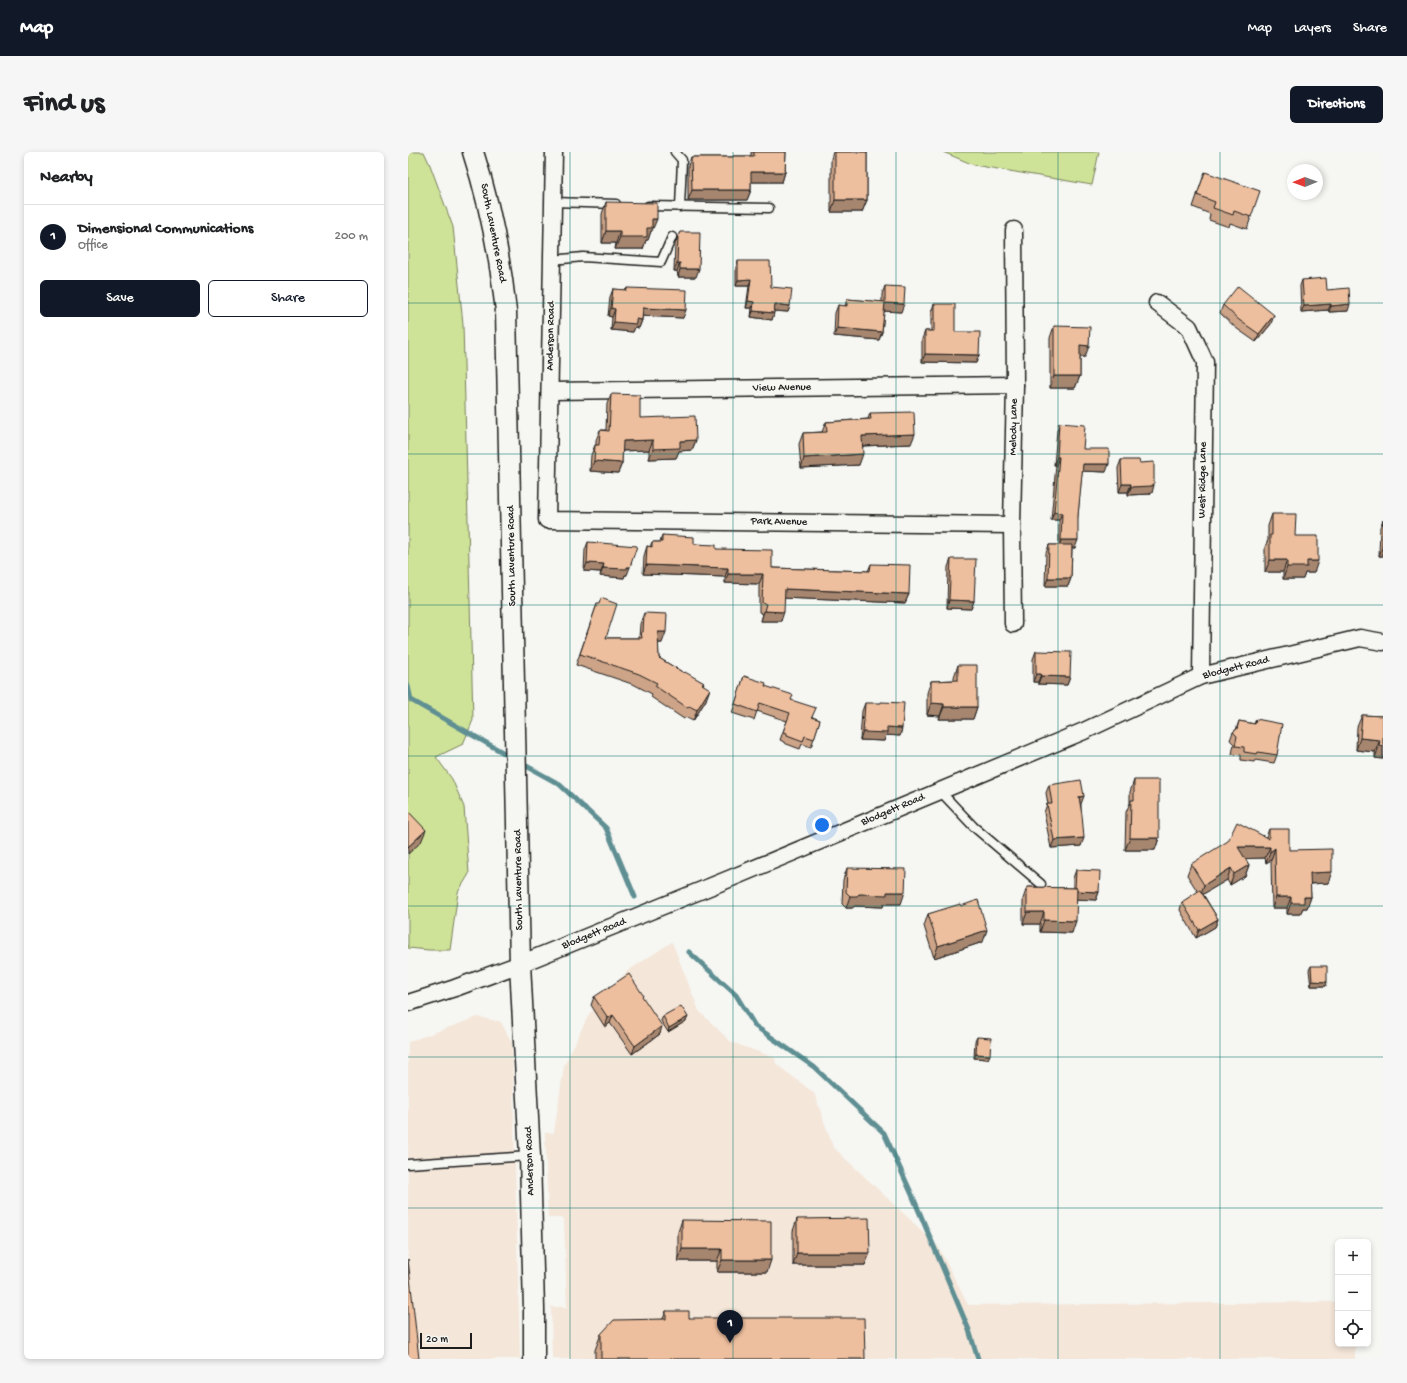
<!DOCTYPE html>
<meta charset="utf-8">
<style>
:root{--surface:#fff;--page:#f6f6f6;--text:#202124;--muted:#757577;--line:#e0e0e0;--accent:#111827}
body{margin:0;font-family:"Gochi Hand",sans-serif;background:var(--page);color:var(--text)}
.controls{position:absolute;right:12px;bottom:12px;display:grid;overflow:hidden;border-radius:6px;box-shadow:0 2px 6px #0003}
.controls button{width:36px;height:36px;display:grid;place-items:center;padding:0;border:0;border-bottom:1px solid var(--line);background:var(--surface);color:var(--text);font:20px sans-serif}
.compass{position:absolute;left:879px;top:12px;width:36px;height:36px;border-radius:50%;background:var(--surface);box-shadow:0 2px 6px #0003;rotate:269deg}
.scale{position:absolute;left:12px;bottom:10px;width:52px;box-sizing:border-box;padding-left:4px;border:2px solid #1c1c1c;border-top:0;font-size:11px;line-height:14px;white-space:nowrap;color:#1c1c1c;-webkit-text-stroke:3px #f6f6f2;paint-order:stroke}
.you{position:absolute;left:414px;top:673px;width:14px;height:14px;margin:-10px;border:3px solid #fff;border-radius:50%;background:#1a73e8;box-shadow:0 0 0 6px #1a73e833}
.badge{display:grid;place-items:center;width:26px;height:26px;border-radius:50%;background:var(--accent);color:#fff;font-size:13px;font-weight:700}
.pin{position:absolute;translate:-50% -33px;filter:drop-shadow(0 1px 2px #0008)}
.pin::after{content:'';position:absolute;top:21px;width:14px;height:12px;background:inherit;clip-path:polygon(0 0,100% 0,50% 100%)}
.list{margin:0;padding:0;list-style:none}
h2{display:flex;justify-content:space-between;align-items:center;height:52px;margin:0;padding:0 16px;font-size:17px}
h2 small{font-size:13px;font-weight:400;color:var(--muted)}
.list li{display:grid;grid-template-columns:26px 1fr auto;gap:12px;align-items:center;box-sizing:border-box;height:64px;padding:0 16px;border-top:1px solid var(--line)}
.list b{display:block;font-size:15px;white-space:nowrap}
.list p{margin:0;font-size:13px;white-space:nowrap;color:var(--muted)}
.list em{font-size:13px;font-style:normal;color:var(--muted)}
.actions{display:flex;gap:8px;padding:12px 16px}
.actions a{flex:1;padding:9px 0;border:1px solid var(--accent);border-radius:6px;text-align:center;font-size:14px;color:var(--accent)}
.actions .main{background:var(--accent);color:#fff}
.icon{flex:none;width:22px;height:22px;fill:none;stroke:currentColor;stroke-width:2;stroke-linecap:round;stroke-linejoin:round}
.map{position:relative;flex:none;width:975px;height:1207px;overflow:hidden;border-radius:6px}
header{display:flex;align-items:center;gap:24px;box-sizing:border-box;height:56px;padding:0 20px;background:var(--accent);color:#fff}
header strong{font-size:19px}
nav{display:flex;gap:22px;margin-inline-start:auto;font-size:14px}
.intro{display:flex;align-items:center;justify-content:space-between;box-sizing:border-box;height:96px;padding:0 24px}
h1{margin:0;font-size:28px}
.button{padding:10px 18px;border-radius:6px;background:var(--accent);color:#fff;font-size:14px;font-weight:700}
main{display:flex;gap:24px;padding:0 24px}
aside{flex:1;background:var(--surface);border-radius:6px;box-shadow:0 2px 6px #0003}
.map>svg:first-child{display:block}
</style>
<header>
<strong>Map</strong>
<nav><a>Map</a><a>Layers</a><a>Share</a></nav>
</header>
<div class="intro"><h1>Find us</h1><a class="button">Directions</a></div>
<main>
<aside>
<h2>Nearby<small></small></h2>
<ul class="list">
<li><span class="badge">1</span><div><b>Dimensional Communications</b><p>Office</p></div><em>200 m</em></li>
</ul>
<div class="actions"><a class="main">Save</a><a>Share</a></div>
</aside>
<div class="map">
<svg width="975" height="1207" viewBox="0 0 975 1207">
<rect width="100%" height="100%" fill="#f6f6f2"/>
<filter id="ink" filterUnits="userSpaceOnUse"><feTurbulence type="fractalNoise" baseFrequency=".025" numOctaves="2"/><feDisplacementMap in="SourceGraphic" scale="8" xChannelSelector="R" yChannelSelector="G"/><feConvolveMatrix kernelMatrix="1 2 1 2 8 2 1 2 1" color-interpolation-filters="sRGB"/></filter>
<g filter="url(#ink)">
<g fill="#f4e6d9">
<polygon points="264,790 291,859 323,890 367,906 368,912 406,941 425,995 530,1094 560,1153 930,1150 930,1192 947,1192 947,1207 144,1207 143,1155 159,1155 156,1066 140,1066 137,981 146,981 156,914 181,862 218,820"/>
<polygon points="70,865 93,870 104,891 112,1207 0,1207 0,890"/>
</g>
<g fill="#cfe398" stroke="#76805a">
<polygon points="0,0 16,0 22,13 45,75 55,172 65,568 55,592 28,605 44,627 56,655 61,722 50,740 42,798 21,798 0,796"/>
<polygon points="535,0 691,0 684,33 566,13"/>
</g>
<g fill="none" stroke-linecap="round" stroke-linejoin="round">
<g stroke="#5e8f93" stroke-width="5">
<polyline points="0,534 3,548 103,605"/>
<polyline points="113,611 151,632 198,676 227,745"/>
<polyline points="281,800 328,843 347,874 406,915 476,981 505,1045 561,1178 570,1207"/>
</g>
<g stroke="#1c1c1c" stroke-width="11">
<g id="service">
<polyline points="267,0 274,8 272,55"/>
<polyline points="145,50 208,52"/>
<polyline points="240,54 361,56"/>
<polyline points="144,108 175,105 253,110 264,85"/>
<polyline points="532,639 566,675 633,732"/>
<polyline points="0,1012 122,1004"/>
</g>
</g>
<g stroke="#1c1c1c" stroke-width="19">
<g id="minor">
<polyline points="146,0 139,368 604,373"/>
<polyline points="749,151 781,175 797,210 793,524"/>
<polyline points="142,239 607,233"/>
<polyline points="605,472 604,373 607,233 606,78"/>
<polyline points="0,851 47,836 112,812 321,727 676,579 793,524 952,486 975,490"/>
</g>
</g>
<g stroke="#1c1c1c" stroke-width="23">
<path id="tertiary" d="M 65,0 C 82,52 92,105 98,159 L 112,812 L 122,1004 L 126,1157 L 126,1207"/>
</g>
<use href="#service" stroke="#f6f6f2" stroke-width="8"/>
<use href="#minor" stroke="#f6f6f2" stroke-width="16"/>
<use href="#tertiary" stroke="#f6f6f2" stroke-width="20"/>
</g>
<g fill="#cda488" stroke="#1c1c1c">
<polygon points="343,0 378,0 377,20 374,30 343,30 343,38 339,48 280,48 280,14 283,5 324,5 325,4 343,4"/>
<polygon points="425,0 459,0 459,48 454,60 423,60 423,7"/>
<polygon points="797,20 843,65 839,77 822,71 821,75 801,68 802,62 785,55"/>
<polygon points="198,50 244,79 243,79 240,88 238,88 235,97 207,97 208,91 194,91 194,62"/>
<polygon points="272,80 288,125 270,125 269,119 266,119 267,92"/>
<polygon points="330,109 363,135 382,154 380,160 366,159 364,168 343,165 344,156 338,156 341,134 328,134 328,115"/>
<polygon points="894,128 919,138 940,159 921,160 920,158 893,160 892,134"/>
<polygon points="477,134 493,160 476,159 474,180 471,188 426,184 427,161 430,153 437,154 439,147 474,150 474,142"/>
<polygon points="219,136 275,166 234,164 234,168 231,176 227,175 225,180 203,178 204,165 200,164 202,145 205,137 218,138"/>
<polygon points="526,152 547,180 571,203 568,211 514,210 514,187 517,179 523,179 523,160"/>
<polygon points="815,153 863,172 848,190 828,176 812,161"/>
<polygon points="646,174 677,205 672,205 672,224 667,236 642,236 642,186"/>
<polygon points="203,242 232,266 288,288 284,298 271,299 268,306 241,307 241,298 214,299 214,311 210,321 182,319 183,303 187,293 188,293 188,288 192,278 198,278 199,252"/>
<polygon points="462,261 503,292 455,294 451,313 393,316 391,292 395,281 414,280 418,270 460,267"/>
<polygon points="651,271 675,297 698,320 674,319 667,396 664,396 663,426 660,434 637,434 638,401 641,393 651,393 651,368 643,368 648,313 646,313 649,278"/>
<polygon points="713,308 732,311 744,341 742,341 742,342 720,343 720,340 711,340 710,316"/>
<polygon points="864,362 887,384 906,421 897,421 895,427 875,427 875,420 857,420 857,395 860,388 860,374"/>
<polygon points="975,368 975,404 971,404 972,375"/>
<polygon points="254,383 308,397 364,416 460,419 463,412 501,442 497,451 376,446 373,469 353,469 355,462 351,460 351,432 317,431 317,425 235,422 236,404 239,394 242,395 244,390 252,390"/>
<polygon points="180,390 219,423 217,423 216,426 192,424 193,420 176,419 177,398"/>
<polygon points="543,407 566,449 563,457 539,456 540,415"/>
<polygon points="189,452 198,486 231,486 232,472 236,461 254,491 250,491 251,506 276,521 296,531 295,533 298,548 285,569 277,565 276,567 243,545 244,542 227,533 168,513"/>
<polygon points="628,499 662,525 659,533 630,532 630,530 625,530 625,507"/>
<polygon points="550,513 569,555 565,567 531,567 532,564 519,563 519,541 523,529 546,528 546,525"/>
<polygon points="336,524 383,548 404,565 412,568 403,595 394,592 392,597 376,591 376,590 372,588 379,569 349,559 346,568 324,561"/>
<polygon points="457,551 494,576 492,584 478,583 476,589 452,588 454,559"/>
<polygon points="954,563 975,564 975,607 967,606 967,600 948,598 949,575"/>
<polygon points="848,567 869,603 866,611 847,608 846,610 833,608 833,603 824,602 826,592 822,588 825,580 828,578 831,569 846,572"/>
<polygon points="726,628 751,686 747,698 717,698 718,660 722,651 722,640"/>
<polygon points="641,633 673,652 673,694 643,696 636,661 639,652 640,652 638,641"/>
<polygon points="861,677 881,698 920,731 902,732 903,745 899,756 895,756 892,762 879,762 879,756 864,756 863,708 858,711 857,706 837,706 841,713 837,724 822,733 819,728 795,742 810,767 807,775 788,786 772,758 774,750 790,740 779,723 783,712 858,685"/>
<polygon points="439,716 493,752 476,752 475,755 447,754 444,756 438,756 434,752 435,728"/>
<polygon points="668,718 691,740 688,748 668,747 664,781 632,780 632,772 615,772 615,747 619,735 665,736 665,726"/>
<polygon points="553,754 575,790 526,806 516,774 520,762"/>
<polygon points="903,814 918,834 903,834 901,818"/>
<polygon points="235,843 234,845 252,882 224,902 202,871 197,875 183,853 186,845"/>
<polygon points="255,864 278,869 260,880 253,869"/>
<polygon points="569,885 580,907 566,906 567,889"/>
<polygon points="389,1067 462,1101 457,1113 385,1113 385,1079"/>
<polygon points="274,1068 359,1120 309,1120 309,1109 270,1109 270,1080"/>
<polygon points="258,1159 281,1166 457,1207 187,1207 187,1198 193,1182 255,1167"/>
</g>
<g fill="#a7866f" stroke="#1c1c1c">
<polygon points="343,20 377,20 374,30 339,30"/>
<polygon points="284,38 343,38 339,48 280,48"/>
<polygon points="427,48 459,48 454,60 423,60"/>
<polygon points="244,67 249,67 244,79 243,79 240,88 238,88 235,97 207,97 212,85"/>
<polygon points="198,79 212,79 208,91 194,91"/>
<polygon points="269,111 272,111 269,119 266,119"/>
<polygon points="272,117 291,117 288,125 270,125"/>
<polygon points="343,127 341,134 328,134 330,128"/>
<polygon points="340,149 346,150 344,156 338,156"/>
<polygon points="477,151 496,152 493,160 474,159"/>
<polygon points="367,152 382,154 380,160 365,159"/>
<polygon points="923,152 920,158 893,160 896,154"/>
<polygon points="942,152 940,159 921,160 923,154"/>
<polygon points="203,156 207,157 204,165 200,164"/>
<polygon points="235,156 278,158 275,166 232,164"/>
<polygon points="345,159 366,161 364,168 343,165"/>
<polygon points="866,163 863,172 848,190 851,182"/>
<polygon points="228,167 234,168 231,176 227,175 225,180 203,178 206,170"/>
<polygon points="429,176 474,180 471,188 426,184"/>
<polygon points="672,193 681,194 677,205 668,205"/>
<polygon points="517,202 571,203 568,211 514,210"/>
<polygon points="646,224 672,224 667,236 642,236"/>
<polygon points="507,282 503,292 450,294 454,284"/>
<polygon points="245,288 241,298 211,299 215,289"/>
<polygon points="288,288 284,298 271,299 268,306 241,307 245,297 272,289"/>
<polygon points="455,302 451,313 393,316 396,306"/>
<polygon points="649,305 651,305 648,313 646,313"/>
<polygon points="186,309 214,311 210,321 182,319"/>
<polygon points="675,312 701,312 698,320 672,319"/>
<polygon points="714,332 723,332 720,340 711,340"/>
<polygon points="746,333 744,341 742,341 742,342 720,343 723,335"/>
<polygon points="646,360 654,361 651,368 643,368"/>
<polygon points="653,388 670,388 667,396 651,396"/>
<polygon points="974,396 975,396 975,404 971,404"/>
<polygon points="862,408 879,408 875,420 857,420"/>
<polygon points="899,409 910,409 906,421 897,421 895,427 875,427 879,415"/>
<polygon points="179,411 196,412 193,420 176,419"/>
<polygon points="238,413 320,416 317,425 235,422"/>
<polygon points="222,415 219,423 217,423 216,426 192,424 195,416"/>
<polygon points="320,422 355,422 351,432 317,431"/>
<polygon points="640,426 663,426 660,434 637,434"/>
<polygon points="377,437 501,442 497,451 373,446"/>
<polygon points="541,448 566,449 563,457 539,456"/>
<polygon points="356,459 376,460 373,469 353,469"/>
<polygon points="250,480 258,480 254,491 246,491"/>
<polygon points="628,522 633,522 630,530 625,530"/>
<polygon points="633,524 662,525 659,533 630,532"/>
<polygon points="302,537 298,548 285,569 289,558"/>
<polygon points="523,551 536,552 532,564 519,563"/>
<polygon points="536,555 569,555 565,567 531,567"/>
<polygon points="479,575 494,576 492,584 478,583 476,589 452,588 455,580"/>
<polygon points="952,586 972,588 967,600 948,598"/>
<polygon points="971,594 975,594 975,607 967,606"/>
<polygon points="676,644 673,652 668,653 671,645"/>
<polygon points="18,678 13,690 0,702 0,695"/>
<polygon points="676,686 673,694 643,696 646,688"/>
<polygon points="722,686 751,686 747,698 717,698"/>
<polygon points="830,695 862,695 857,706 826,707"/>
<polygon points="867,696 863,708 858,711 862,700"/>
<polygon points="841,713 837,724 822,733 826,722"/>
<polygon points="823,716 819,728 792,744 796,733"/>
<polygon points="924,720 920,731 898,732 902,721"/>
<polygon points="667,739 691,740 688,748 664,747"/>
<polygon points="479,740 497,740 493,752 476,752 475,755 447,754 444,756 438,756 442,744 451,742"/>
<polygon points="868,745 883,745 879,756 864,756"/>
<polygon points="896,745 903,745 899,756 895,756 892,762 879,762 883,751"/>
<polygon points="619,760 636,760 632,772 615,772"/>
<polygon points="810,767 807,775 788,786 791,778"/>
<polygon points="636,768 668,769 664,781 632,780"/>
<polygon points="579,778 575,790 526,806 530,794"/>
<polygon points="904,829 919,830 918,834 903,834"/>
<polygon points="205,863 202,871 197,875 200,866"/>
<polygon points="280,865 278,869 260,880 261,876"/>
<polygon points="254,874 252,882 224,902 227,894"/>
<polygon points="568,902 582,903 580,907 566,906"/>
<polygon points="274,1097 314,1097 309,1109 270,1109"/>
<polygon points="389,1101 462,1101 457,1113 385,1113"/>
<polygon points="314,1108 363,1108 359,1120 309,1120"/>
</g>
<g fill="#eebf9e" stroke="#1c1c1c">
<polygon points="346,0 378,0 377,20 343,20 343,38 284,38 283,5 325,5 325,4 346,4"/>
<rect x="427" y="0" width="32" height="48"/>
<polygon points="797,20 852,39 843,65 826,59 825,63 805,56 807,50 789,43"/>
<polygon points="198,50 249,51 249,67 244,67 244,76 239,76 239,85 212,85 212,79 198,79"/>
<polygon points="272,80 292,80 291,117 272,117 272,111 269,111 270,84"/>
<polygon points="330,109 362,109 363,135 384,137 382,154 367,152 366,161 345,159 346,150 340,149 343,127 330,128"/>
<polygon points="918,126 919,138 941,136 942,152 923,154 923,152 896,154 894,128"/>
<polygon points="477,134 497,135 496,152 477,151 474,180 429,176 430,153 439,154 439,147 477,150"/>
<polygon points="830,134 866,163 851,182 831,168 815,153"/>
<polygon points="219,136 279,138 278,158 235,156 234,168 228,167 228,172 206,170 207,157 203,156 205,137 219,138"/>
<polygon points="526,152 547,152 547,180 572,180 571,203 517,202 517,179 526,179"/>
<polygon points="646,174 682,175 681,194 672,193 672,224 646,224"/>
<polygon points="203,242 232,243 232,266 287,264 288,288 272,289 272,296 245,297 245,288 215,289 214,311 186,309 187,293 191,293 192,278 201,279"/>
<polygon points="506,260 507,282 454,284 455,302 396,306 395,281 419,280 418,270 463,267 462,261"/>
<polygon points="651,271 677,273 675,297 701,297 701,312 675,312 670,364 670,388 653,388 654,361 646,360 651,305 649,305"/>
<polygon points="713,308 731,308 732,311 746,310 746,333 744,333 744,334 723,335 723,332 714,332"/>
<polygon points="864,362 888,362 887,384 910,384 910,409 899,409 899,415 879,415 879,408 862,408 862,383 864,383"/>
<polygon points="975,369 975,396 974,396"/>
<polygon points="254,383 286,385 286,392 308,393 308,397 364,398 364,416 462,419 463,412 502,413 501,442 377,437 376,460 356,459 358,452 354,451 355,422 320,422 320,416 238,413 239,394 244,395 244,390 254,390"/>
<polygon points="180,390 229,394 222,415 219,415 219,417 195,416 196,412 179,411"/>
<polygon points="641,393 664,393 663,426 640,426"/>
<polygon points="543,407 568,407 566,449 541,448"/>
<polygon points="193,446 209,452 198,486 234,486 233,480 235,480 236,461 259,462 258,480 250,480 251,506 276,521 277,520 296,531 294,532 302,537 289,558 281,554 280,556 247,534 249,531 231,522 172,502 189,452 191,452"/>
<polygon points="628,499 663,500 662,525 633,524 633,522 628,522"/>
<polygon points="550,513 569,513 569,555 536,555 536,552 523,551 523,529 550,528"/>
<polygon points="336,524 358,531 357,534 385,543 383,548 408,556 404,565 412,568 406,587 397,584 395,589 379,583 379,581 375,580 382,561 352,551 349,560 327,552"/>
<polygon points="473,550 496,551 494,576 479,575 479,581 455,580 457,551 473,551"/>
<polygon points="954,563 975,564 975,594 971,594 972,588 952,586"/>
<polygon points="848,567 874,572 869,603 850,600 849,602 836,600 836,595 827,594 829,584 825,580 829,577 831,569 847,572"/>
<polygon points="673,628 676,644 671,645 674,663 676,686 646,688 639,652 644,652 641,633"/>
<polygon points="726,628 751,628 751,686 722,686 723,648 726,648"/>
<polygon points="0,659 18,678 0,695"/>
<polygon points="829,670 861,687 861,677 881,677 881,698 924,697 924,720 902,721 903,745 896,745 896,751 883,751 883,745 868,745 867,696 862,700 862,695 830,695 841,713 826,722 823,716 796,733 783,712 820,689"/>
<polygon points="439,716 498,717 497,740 479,740 479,743 451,742 449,744 442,744 438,740"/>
<polygon points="668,718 692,719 691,740 669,739 669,736 667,736"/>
<polygon points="619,735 669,736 668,769 636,768 636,760 619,760"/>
<polygon points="792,738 810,767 791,778 774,750"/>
<polygon points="570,748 579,778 530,794 520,762 552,752 553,754"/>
<polygon points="903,814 919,814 919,830 904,829"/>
<polygon points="221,822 235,843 234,844 254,874 227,894 205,863 200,866 186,845"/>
<polygon points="273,854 280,865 261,876 255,864"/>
<polygon points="569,885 583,886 582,903 568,902"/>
<polygon points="461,1066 462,1101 389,1101 389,1067"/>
<polygon points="274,1068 363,1069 363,1108 314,1108 314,1097 274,1097"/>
<polygon points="0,1107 11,1207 0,1207"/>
<polygon points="258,1159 281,1159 281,1166 456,1166 457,1207 193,1207 193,1182 206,1168 258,1167"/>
</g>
</g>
<path fill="none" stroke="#0f766e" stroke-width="1" stroke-opacity="0.55" d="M 162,0 L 162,1207M 325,0 L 325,1207M 488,0 L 488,1207M 650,0 L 650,1207M 812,0 L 812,1207M 0,151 L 975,151M 0,302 L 975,302M 0,453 L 975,453M 0,604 L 975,604M 0,754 L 975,754M 0,905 L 975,905M 0,1056 L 975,1056"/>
<g text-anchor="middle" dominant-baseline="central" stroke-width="3" stroke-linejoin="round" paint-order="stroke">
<g font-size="11" fill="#1c1c1c" stroke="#f6f6f2">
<text transform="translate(85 81) rotate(79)">South Laventure Road</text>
<text transform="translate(143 184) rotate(-89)">Anderson Road</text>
<text transform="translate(374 236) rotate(-1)">View Avenue</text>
<text transform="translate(606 275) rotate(-89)">Melody Lane</text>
<text transform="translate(795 328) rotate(-89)">West Ridge Lane</text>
<text transform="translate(371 370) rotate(1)">Park Avenue</text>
<text transform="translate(104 404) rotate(-91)">South Laventure Road</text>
<text transform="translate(828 516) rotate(-14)">Blodgett Road</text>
<text transform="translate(485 658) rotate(-23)">Blodgett Road</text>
<text transform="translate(111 728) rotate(-91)">South Laventure Road</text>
<text transform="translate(186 782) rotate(-22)">Blodgett Road</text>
<text transform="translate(122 1009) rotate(-92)">Anderson Road</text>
</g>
</g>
</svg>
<div class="controls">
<button>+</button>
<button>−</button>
<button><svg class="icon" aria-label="locate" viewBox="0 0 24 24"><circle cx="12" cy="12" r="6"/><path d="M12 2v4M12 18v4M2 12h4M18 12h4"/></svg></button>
</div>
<svg class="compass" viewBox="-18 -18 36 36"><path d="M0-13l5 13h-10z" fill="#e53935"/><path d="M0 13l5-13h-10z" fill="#757577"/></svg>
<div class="scale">20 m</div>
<div class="you"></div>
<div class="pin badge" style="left:322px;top:1191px">1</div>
</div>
</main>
